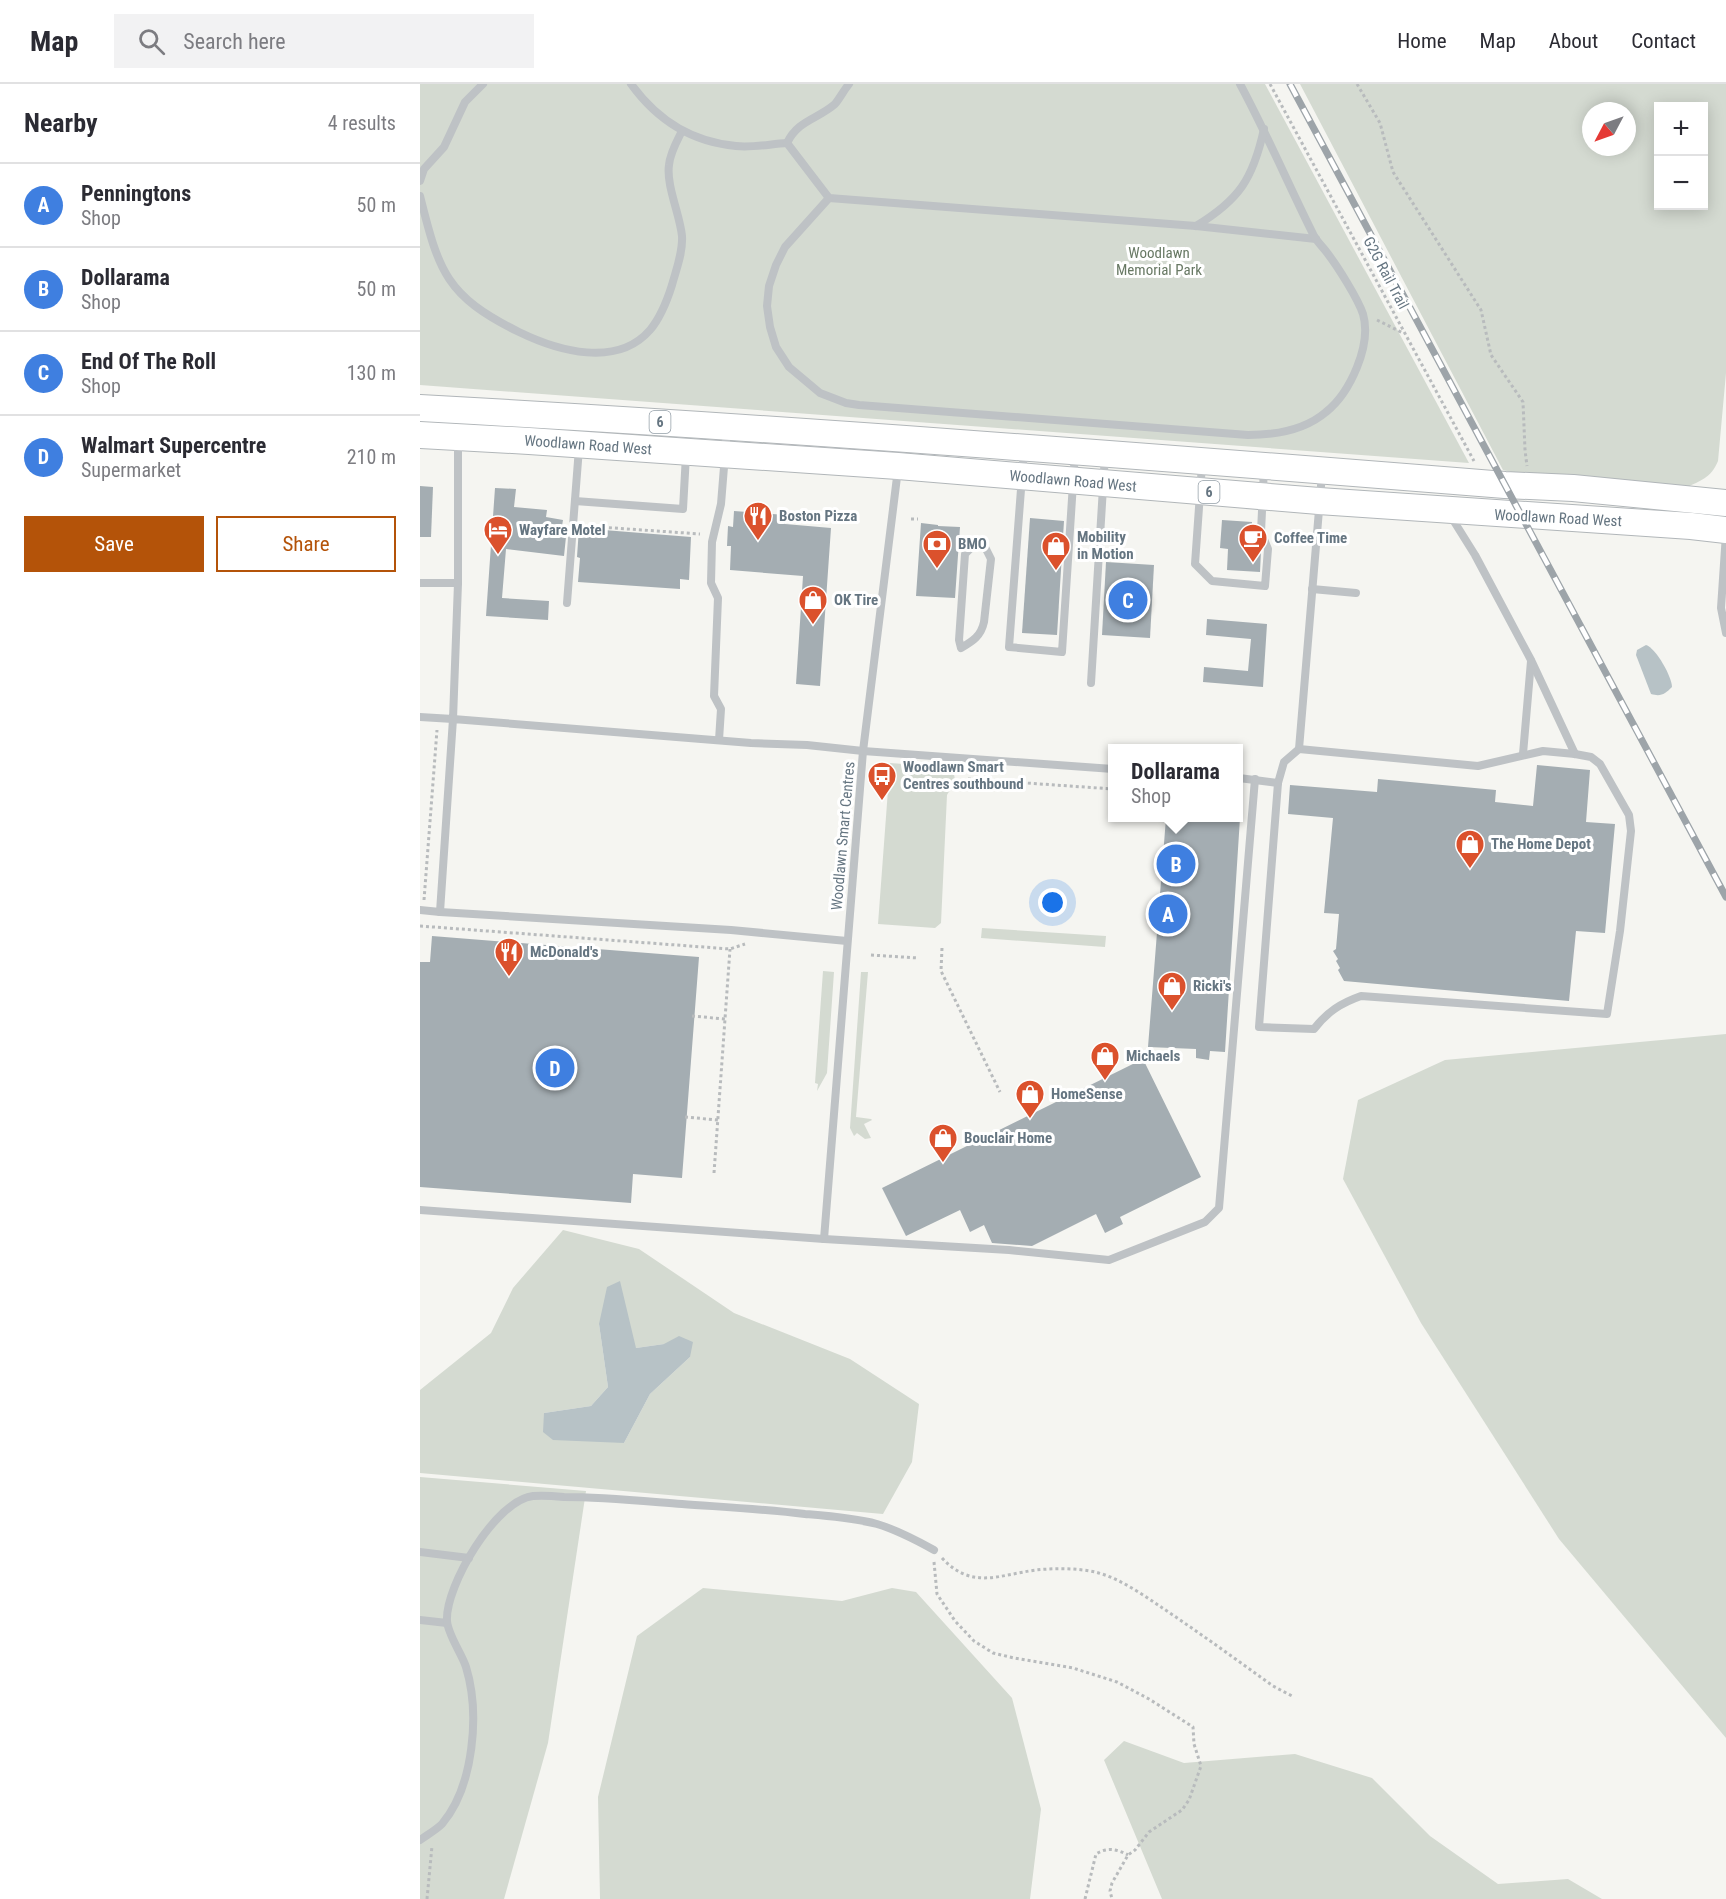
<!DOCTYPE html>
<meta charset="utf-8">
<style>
:root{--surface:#fff;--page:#f2f2f3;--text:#2b2b33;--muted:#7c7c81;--line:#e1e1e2;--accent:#b45309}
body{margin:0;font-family:"Roboto Condensed",sans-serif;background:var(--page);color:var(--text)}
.controls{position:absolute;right:18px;top:18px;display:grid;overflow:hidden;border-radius:0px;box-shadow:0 3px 15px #0003}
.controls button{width:54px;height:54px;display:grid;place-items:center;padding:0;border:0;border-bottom:2px solid var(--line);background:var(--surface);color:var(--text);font:30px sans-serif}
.compass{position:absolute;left:1162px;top:18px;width:54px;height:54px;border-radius:50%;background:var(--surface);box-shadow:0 3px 15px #0003;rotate:229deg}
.you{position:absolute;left:633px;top:819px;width:21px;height:21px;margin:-15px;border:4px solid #fff;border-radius:50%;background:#1a73e8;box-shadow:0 0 0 9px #1a73e833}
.badge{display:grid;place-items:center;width:39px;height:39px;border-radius:50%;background:var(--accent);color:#fff;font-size:20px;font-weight:700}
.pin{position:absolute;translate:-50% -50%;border:3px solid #fff;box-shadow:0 2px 6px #0006}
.popup{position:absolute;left:688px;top:660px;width:135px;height:78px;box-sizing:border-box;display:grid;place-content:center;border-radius:0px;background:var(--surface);filter:drop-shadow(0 2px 4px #0005);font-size:20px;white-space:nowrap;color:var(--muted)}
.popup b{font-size:22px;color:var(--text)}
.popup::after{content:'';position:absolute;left:50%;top:100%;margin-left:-12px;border:12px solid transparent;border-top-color:var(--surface)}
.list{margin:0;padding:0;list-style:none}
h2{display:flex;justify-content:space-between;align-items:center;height:78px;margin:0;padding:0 24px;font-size:26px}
h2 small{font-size:20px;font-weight:400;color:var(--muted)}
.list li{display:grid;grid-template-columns:39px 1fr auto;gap:18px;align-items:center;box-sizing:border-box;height:84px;padding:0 24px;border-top:2px solid var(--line)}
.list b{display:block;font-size:22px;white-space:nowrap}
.list p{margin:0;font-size:20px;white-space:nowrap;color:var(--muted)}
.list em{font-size:20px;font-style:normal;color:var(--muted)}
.actions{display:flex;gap:12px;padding:18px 24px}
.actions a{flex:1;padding:14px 0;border:2px solid var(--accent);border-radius:0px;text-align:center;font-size:21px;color:var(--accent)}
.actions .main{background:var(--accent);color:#fff}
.icon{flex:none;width:33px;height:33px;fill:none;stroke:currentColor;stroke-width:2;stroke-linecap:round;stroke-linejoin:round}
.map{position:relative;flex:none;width:1306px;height:1815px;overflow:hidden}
header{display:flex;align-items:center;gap:36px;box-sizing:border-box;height:84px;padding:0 30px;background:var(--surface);border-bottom:2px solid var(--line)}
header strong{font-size:28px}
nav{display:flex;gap:33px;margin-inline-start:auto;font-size:21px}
.search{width:420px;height:54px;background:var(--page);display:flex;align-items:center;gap:15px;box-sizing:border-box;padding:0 21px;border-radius:0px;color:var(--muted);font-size:22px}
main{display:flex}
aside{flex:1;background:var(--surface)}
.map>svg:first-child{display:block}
</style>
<header>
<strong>Map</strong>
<div class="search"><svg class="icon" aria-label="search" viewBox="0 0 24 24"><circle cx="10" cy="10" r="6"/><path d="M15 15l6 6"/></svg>Search here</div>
<nav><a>Home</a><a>Map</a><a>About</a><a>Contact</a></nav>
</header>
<main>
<aside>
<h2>Nearby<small>4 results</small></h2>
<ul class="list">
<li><span class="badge" style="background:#3f7fe0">A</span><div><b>Penningtons</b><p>Shop</p></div><em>50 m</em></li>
<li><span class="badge" style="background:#3f7fe0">B</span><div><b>Dollarama</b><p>Shop</p></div><em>50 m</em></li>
<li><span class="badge" style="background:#3f7fe0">C</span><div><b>End Of The Roll</b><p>Shop</p></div><em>130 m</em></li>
<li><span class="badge" style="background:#3f7fe0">D</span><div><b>Walmart Supercentre</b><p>Supermarket</p></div><em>210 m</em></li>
</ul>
<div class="actions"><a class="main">Save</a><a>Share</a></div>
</aside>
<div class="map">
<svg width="1306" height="1815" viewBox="0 0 1306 1815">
<rect width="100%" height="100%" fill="#f5f5f1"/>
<g fill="#d4dad1" fill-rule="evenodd">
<polygon points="0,0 845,0 1049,379 0,301"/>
<path d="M 880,0 L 1306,0 L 1306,289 L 1298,377 C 1291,394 1280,397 1265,404 L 1095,392 L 1091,388 L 1083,386 ZM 1238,22 L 1284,22 L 1284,122 L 1238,122 ZM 1171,27 L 1207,27 L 1207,63 L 1171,63 Z"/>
<path d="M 470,679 L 525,683 L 532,686 C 538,697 533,702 527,711 L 521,839 L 515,844 L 458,840 Z"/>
<polygon points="562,844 686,852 685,863 561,854"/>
<polygon points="403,887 414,888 407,989 397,1007 398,1000 395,999"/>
<polygon points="441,888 448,888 436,1033 451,1035 452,1036 444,1040 451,1054 445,1055 437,1049 434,1052 430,1044"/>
<polygon points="1306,950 1306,1654 1139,1455 1001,1239 923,1095 938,1016 1025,976"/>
<path d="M 143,1146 L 219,1165 L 314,1229 L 430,1275 L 499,1320 L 492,1378 L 463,1430 L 0,1389 L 0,1306 L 71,1249 L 93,1204 ZM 179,1240 L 216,1264 L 244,1260 L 270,1273 L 230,1310 L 204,1359 L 124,1329 L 171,1322 L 188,1303 Z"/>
<polygon points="0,1393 166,1407 128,1659 84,1815 0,1815"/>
<polygon points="283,1504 422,1517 472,1504 496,1508 592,1614 621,1725 610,1815 180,1815 178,1713 217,1552"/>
<polygon points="704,1657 764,1679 875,1670 952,1694 1010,1752 1078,1800 1148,1795 1182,1815 742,1815 684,1676"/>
</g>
<g fill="#b7c2c6">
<path d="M 1226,561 C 1236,564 1252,593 1252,603 C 1245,610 1241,613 1231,610 L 1216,571 L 1217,566 Z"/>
<polygon points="200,1197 216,1264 244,1260 259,1252 273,1258 270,1273 230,1310 204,1359 133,1356 123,1348 124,1329 171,1322 188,1303 179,1240 187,1203"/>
</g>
<g fill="#a4adb2">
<polygon points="0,402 13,403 11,453 0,453"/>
<polygon points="75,404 96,405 94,423 127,426 126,433 143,436 142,442 147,443 144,472 86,465 82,514 129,517 128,536 66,532"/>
<polygon points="314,427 366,431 365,440 411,444 400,602 376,600 383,492 310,486 311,462 307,462 308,442 313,443"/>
<polygon points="610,434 644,437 637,551 602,549"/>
<polygon points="802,436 832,438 830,467 841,467 840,488 807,486 808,465 800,464"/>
<polygon points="501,439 518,441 518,442 540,443 535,514 496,512"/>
<polygon points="159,444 271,453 269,496 260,495 260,505 158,498 160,474 157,473"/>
<polygon points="686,478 734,481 730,554 682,551"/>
<polygon points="787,535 847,540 843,603 783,598 784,583 828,587 831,555 786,551"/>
<polygon points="1117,681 1170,686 1166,738 1195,740 1185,849 1156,847 1149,917 924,897 918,886 920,884 916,877 918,875 913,867 916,865 919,830 904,829 913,734 868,730 870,701 957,708 958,695 1076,706 1075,718 1113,722"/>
<polygon points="746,734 820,734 805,968 790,967 789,976 776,974 776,965 728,963"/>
<polygon points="12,852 279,873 262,1094 213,1090 211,1119 0,1103 0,878 10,878"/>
<polygon points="723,975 781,1093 700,1133 703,1140 685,1149 676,1130 612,1162 572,1159 564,1141 550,1148 540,1126 486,1152 462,1104"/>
</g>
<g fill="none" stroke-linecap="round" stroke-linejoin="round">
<g stroke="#b1b6b9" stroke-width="28">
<g id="primary">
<path d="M 0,324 C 362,344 724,372 1085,401 L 1153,404 L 1306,419"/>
<polyline points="0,351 109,357 478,382 899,417 1271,442 1306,446"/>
</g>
</g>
<g stroke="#b8bbbd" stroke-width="3" stroke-dasharray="3 3" stroke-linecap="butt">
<polyline points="850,0 1054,377"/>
<polyline points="937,0 960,39 973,88 1061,226 1071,271 1103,318 1105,366 1107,382"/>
<polyline points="957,236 983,249"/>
<polyline points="491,435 498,435"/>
<polyline points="165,442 280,450"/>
<polyline points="548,695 693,705"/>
<polyline points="4,816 17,646"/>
<polyline points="0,842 310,865 325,860"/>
<polyline points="522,864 521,887 580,1008"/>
<polyline points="451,871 498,874"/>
<polyline points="272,932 305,935"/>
<polyline points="265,1033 298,1036"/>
<polyline points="294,1089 310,865"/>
<path d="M 522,1474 C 552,1506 578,1491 616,1486 C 635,1484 656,1484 675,1488 C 700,1494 723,1511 744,1525 C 781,1550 817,1576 853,1602 L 872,1612"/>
<polyline points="514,1478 517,1510 535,1537 554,1557 573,1569 594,1574 653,1584 697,1598 729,1615 773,1643 774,1660 781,1682 769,1716 762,1726 729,1748 715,1766 708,1771 692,1799 690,1807 692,1815"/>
<polyline points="7,1815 12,1762"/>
<path d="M 665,1815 L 676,1770 C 687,1763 697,1765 708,1771"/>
</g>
<g stroke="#bec2c5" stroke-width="8">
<path d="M 211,0 C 237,36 271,58 316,62 C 332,64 350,60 367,59 L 409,114 L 776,142 L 896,155"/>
<path d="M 367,59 C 378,36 398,35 415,20 C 420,14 424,6 429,0"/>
<polyline points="0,97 4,85 24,63 45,18 63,0"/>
<path d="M 0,112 C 19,188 26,212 99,248 C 138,267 197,284 230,246 C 241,233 247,217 252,201 C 256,186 263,169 262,152 C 260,131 246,101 249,81 C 250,69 257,57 262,47"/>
<path d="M 409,114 L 365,163 L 356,181 L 349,202 L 347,222 L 350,243 L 356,263 L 369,283 L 400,309 L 426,319 L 439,321 L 828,351 C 855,351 885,346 906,328 C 930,309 952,261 943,230 C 938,215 918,183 908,170 C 904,164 898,159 894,152 C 869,102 847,50 820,0"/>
<path d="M 776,142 C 819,116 833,95 844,45"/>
<polyline points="604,366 589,563 642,568 655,369"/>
<polyline points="782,381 775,480 792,497 845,502 848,465 841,448 844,384"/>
<polyline points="478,385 443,667 404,1155 589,1166 689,1176 785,1138 799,1124 835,695"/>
<polyline points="155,417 263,425 266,371"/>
<polyline points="1030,431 1055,471 1111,576 1155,670"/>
<polyline points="1306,450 1301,524 1306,549"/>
<path d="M 557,461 L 566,465 L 571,475 L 564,538 C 561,552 553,557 541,564 L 539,556 L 545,470 L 552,463 Z"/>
<polyline points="0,499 38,499"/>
<polyline points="892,505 936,509"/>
<polyline points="147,519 159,364"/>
<polyline points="671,599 685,371"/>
<polyline points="0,633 33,635 38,499 38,356"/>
<polyline points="299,656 301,625 294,612 298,514 291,499 292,458 301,420 307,346"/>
<path d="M 879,665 L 1058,682 L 1123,667 L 1155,670 L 1171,673 L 1180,680 L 1209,731 L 1211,747 L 1200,847 L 1187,930 L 941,912 C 921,919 907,928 894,945 L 839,943 L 858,699 L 864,678 Z"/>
<polyline points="879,665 902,390"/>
<polyline points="1103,670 1111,577"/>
<polyline points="819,694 858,699"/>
<polyline points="0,826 20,828"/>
<polyline points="427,857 311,846 20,828 33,635 331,659 387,661 443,667 693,685"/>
<polyline points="0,1126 404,1155"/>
<polyline points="0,1468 49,1474"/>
<polyline points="0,1536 27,1539"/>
<path d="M 0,1756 C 7,1751 16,1746 22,1740 C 54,1702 60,1629 46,1583 C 42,1570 28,1551 27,1537 C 25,1502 76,1416 113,1412 C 123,1411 134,1412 144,1413 C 184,1413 223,1417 262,1420 C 303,1423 344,1425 385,1430 C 408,1432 434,1434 457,1440 C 477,1446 496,1456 514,1466"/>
</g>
<use href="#primary" stroke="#fff" stroke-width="26"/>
<g stroke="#9da4a9" stroke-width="7">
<polyline id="rail" points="870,0 1306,813"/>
</g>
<use href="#rail" stroke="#fff" stroke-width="4.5" stroke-dasharray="14" stroke-linecap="butt"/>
</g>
<defs>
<g id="restaurant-pin" transform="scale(1.5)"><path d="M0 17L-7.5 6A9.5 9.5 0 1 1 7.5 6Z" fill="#db512c" stroke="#fff"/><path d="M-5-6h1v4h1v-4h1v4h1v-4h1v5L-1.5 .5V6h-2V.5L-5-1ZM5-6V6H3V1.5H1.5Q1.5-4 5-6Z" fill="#fff"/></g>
<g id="hotel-pin" transform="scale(1.5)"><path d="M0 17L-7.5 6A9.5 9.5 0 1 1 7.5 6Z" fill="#db512c" stroke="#fff"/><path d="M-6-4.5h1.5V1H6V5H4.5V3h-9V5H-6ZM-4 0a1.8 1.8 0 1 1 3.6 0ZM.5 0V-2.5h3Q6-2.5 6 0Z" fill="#fff"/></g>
<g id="cafe-pin" transform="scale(1.5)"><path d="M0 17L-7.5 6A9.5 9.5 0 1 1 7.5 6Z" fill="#db512c" stroke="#fff"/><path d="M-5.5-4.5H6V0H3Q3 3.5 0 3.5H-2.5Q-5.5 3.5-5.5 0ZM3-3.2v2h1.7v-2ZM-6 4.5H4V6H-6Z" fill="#fff"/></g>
<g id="bank-pin" transform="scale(1.5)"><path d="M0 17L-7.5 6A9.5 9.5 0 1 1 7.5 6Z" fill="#db512c" stroke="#fff"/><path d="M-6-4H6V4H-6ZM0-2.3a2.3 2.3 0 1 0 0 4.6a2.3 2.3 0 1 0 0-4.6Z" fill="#fff"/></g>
<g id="shop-pin" transform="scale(1.5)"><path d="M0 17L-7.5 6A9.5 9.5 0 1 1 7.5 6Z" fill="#db512c" stroke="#fff"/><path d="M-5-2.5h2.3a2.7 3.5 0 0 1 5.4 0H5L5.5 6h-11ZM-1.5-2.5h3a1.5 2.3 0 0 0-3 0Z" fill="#fff"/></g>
<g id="bus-pin" transform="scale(1.5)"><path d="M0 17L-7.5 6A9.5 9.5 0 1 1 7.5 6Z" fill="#db512c" stroke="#fff"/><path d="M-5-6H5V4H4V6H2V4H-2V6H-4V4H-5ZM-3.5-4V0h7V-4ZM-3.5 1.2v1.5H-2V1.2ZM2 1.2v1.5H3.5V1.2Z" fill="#fff"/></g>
</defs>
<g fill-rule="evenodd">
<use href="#restaurant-pin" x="338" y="432"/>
<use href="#hotel-pin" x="78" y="446"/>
<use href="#cafe-pin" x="833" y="454"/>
<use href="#bank-pin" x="517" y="460"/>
<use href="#shop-pin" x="636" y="462"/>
<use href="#shop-pin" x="393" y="516"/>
<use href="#bus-pin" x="462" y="692"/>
<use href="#shop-pin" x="1050" y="760"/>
<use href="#restaurant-pin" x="89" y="868"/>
<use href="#shop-pin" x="752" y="902"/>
<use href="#shop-pin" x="685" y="972"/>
<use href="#shop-pin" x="610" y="1010"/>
<use href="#shop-pin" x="523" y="1054"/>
</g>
<g text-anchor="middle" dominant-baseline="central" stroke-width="6" stroke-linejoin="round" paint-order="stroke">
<g fill="#fff" stroke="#939ea7" stroke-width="1.5">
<rect x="229.5" y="327" width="21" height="22" rx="4.5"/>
<rect x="778.5" y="397" width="21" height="22" rx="4.5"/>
</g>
<g font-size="14" font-weight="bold" fill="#657581">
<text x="240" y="338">6</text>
<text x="789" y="408">6</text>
</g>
<g font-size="15" fill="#687964" stroke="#fff">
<text x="739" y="169">Woodlawn<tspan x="739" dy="17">Memorial Park</tspan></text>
</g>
<g font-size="15" fill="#657581" stroke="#fff">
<text transform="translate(966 189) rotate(62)">G2G Rail Trail</text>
<text transform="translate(168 361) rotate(4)">Woodlawn Road West</text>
<text transform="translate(653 397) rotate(5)">Woodlawn Road West</text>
<text transform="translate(1138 434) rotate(3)">Woodlawn Road West</text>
<text transform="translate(423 752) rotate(-85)">Woodlawn Smart Centres</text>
</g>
<g font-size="15" font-weight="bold" fill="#657581" stroke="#fff" text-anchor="start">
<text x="359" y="432">Boston Pizza</text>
<text x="99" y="446">Wayfare Motel</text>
<text x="657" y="453">Mobility<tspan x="657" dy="17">in Motion</tspan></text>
<text x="854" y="454">Coffee Time</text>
<text x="538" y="460">BMO</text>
<text x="414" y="516">OK Tire</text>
<text x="483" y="683">Woodlawn Smart<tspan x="483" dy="17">Centres southbound</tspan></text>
<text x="1071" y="760">The Home Depot</text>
<text x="110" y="868">McDonald's</text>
<text x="773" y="902">Ricki's</text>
<text x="706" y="972">Michaels</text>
<text x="631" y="1010">HomeSense</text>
<text x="544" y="1054">Bouclair Home</text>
</g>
</g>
</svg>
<div class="controls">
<button>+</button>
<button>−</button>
</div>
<svg class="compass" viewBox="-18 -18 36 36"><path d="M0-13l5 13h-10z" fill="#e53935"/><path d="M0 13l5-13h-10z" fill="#7c7c81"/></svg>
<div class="you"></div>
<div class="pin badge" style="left:748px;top:830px;background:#3f7fe0">A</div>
<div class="pin badge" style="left:756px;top:780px;background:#3f7fe0">B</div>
<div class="popup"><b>Dollarama</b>Shop</div>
<div class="pin badge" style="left:708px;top:516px;background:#3f7fe0">C</div>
<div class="pin badge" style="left:135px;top:984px;background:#3f7fe0">D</div>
</div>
</main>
